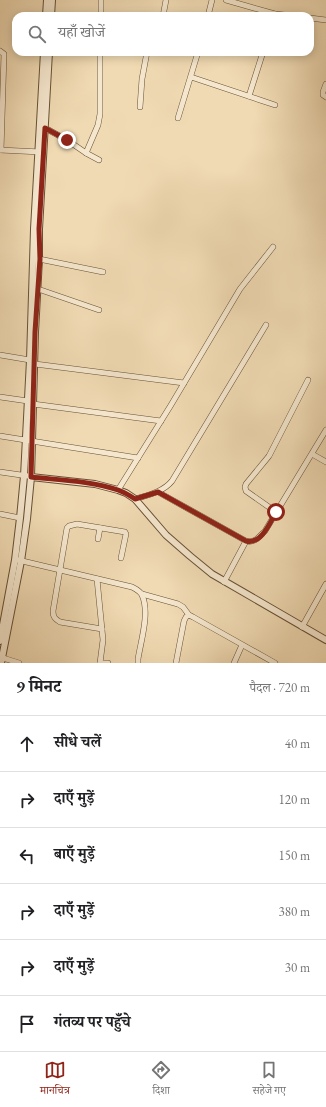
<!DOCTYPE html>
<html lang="hi">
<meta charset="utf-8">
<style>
:root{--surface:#fff;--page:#f2f2f2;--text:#202124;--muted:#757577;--line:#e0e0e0;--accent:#8f2418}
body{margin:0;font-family:"EB Garamond","Noto Serif Devanagari",serif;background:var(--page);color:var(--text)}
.stop{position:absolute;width:12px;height:12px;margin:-9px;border:3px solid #8f2418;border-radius:50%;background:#fff}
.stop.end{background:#8f2418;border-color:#fff;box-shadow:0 1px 4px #0008}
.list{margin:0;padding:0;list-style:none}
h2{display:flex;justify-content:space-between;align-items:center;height:52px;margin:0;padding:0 16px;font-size:17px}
h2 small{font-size:13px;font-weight:400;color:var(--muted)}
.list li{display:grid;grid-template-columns:26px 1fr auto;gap:12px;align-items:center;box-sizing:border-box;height:56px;padding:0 16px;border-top:1px solid var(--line)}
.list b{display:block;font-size:15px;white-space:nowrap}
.list em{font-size:13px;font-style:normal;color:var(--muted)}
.icon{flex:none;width:22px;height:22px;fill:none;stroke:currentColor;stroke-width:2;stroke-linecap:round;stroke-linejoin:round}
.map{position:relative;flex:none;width:326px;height:663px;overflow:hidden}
.search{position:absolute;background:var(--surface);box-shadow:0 2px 10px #0003;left:12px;right:12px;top:12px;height:44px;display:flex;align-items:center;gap:10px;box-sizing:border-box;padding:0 14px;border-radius:12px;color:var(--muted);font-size:15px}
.sheet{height:388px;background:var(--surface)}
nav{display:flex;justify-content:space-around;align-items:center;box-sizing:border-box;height:56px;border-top:1px solid var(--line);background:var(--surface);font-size:11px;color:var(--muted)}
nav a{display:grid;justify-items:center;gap:2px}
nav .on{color:var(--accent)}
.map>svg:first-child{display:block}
</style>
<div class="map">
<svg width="326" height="663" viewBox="0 0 326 663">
<rect width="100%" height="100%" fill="#f0dab3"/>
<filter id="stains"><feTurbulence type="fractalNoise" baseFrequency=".005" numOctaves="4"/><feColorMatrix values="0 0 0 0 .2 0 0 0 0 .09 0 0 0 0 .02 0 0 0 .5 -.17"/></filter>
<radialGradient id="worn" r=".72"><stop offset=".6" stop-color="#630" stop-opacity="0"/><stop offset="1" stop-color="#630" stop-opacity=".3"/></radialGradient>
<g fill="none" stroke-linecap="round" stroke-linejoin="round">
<g stroke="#675134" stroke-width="6">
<g id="minor">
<polyline points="226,0 275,14 274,16"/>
<polyline points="275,14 294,16"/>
<polyline points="101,16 101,0"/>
<polyline points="163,16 166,0"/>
<polyline points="208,16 212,0"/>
<polyline points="310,18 326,20"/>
<polyline points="0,51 4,54 1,150"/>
<polyline points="191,77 275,105"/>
<polyline points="326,84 323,92 323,95 326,97"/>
<polyline points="249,96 263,52"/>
<polyline points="140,107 142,79 147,52"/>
<polyline points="178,118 198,52"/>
<polyline points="45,128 67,140 86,153 99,160"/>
<polyline points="0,150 41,152"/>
<polyline points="86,153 98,125 100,114 100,52"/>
<polyline points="39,259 103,272"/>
<polyline points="38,289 99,310"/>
<polyline points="0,355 30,360 35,364 184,383"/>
<polyline points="0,397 28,401"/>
<polyline points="33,404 161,421"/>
<polyline points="0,436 138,458"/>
<polyline points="312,454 326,462"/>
<polyline points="0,472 28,476"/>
<polyline points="118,490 171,405 240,289 273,247"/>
<path d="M 158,492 L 246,541 C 255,543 259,537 265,531 L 326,430"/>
<path d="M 135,499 C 148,495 163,492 172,481 L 266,325"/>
<polyline points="276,512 246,491 245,487 246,484 269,456 308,380"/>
<polyline points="0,514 20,518"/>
<polyline points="98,539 100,528"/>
<path d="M 18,560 L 132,587 C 136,589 140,591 142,595 C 150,613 141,640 138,659 L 138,663"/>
<polyline points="97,579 103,640 100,663"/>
<polyline points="224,582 246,541"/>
<polyline points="142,594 178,604 183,607 189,615"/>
<polyline points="302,627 326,584"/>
<path d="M 102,629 L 60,622 C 55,619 53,617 53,611 L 67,528 L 69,526 L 77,524 L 125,532 L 126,534 L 121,558"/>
<polyline points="3,658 19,663"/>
<polyline points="100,663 108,663"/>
<polyline points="176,663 184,621 186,617 189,615 193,617 275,663"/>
<polyline points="234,663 242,645"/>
</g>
</g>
<g stroke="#675134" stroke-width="8">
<g id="tertiary">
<polyline points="46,16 47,0"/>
<polyline points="51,16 52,0"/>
<polyline points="31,477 95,484 118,490 126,493 135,499 166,535 190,556 212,574 326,640"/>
<polyline points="0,641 15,560 20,518 24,476 30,360 34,229 44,52"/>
<polyline points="1,663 21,561 27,519 31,477 35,332 39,259 39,229 49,52"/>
</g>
</g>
<use href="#minor" stroke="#f5e7ce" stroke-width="5"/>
<use href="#tertiary" stroke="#f5e7ce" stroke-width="6"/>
</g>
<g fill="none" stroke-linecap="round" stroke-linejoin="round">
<path stroke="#8f2418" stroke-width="5" d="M 67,140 L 45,128 L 39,229 L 40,259 L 35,332 L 31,477 C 58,480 92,481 118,490 C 124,492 129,495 135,499 L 158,492 L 246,541 C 261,545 270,523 276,512"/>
</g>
<rect width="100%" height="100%" filter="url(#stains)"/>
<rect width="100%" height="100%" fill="url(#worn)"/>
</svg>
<div class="stop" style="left:276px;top:512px"></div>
<div class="stop end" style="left:67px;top:140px"></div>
<div class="search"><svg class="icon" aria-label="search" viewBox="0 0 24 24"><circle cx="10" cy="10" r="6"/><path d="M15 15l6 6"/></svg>यहाँ खोजें</div>
</div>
<section class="sheet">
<h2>9 मिनट<small>पैदल · 720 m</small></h2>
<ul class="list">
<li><svg class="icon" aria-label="ahead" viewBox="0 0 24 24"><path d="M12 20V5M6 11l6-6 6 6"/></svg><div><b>सीधे चलें</b></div><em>40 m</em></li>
<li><svg class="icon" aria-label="right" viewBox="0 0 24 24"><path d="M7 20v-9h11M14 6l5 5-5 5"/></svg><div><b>दाएँ मुड़ें</b></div><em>120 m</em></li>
<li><svg class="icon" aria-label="left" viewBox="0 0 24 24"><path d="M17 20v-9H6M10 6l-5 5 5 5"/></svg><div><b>बाएँ मुड़ें</b></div><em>150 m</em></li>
<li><svg class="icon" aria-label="right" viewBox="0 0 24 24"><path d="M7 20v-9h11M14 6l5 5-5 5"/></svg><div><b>दाएँ मुड़ें</b></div><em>380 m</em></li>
<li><svg class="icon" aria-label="right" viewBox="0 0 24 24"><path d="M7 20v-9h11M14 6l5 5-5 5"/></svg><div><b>दाएँ मुड़ें</b></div><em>30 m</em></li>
<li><svg class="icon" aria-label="arrive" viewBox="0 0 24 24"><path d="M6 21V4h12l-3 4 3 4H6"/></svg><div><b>गंतव्य पर पहुँचे</b></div></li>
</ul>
</section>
<nav>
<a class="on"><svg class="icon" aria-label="map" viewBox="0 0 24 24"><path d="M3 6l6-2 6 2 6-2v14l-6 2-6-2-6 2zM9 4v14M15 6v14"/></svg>मानचित्र</a>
<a><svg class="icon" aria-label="directions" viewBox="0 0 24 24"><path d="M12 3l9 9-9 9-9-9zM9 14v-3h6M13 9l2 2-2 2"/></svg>दिशा</a>
<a><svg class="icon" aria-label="saved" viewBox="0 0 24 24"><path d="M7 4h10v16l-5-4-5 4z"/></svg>सहेजे गए</a>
</nav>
